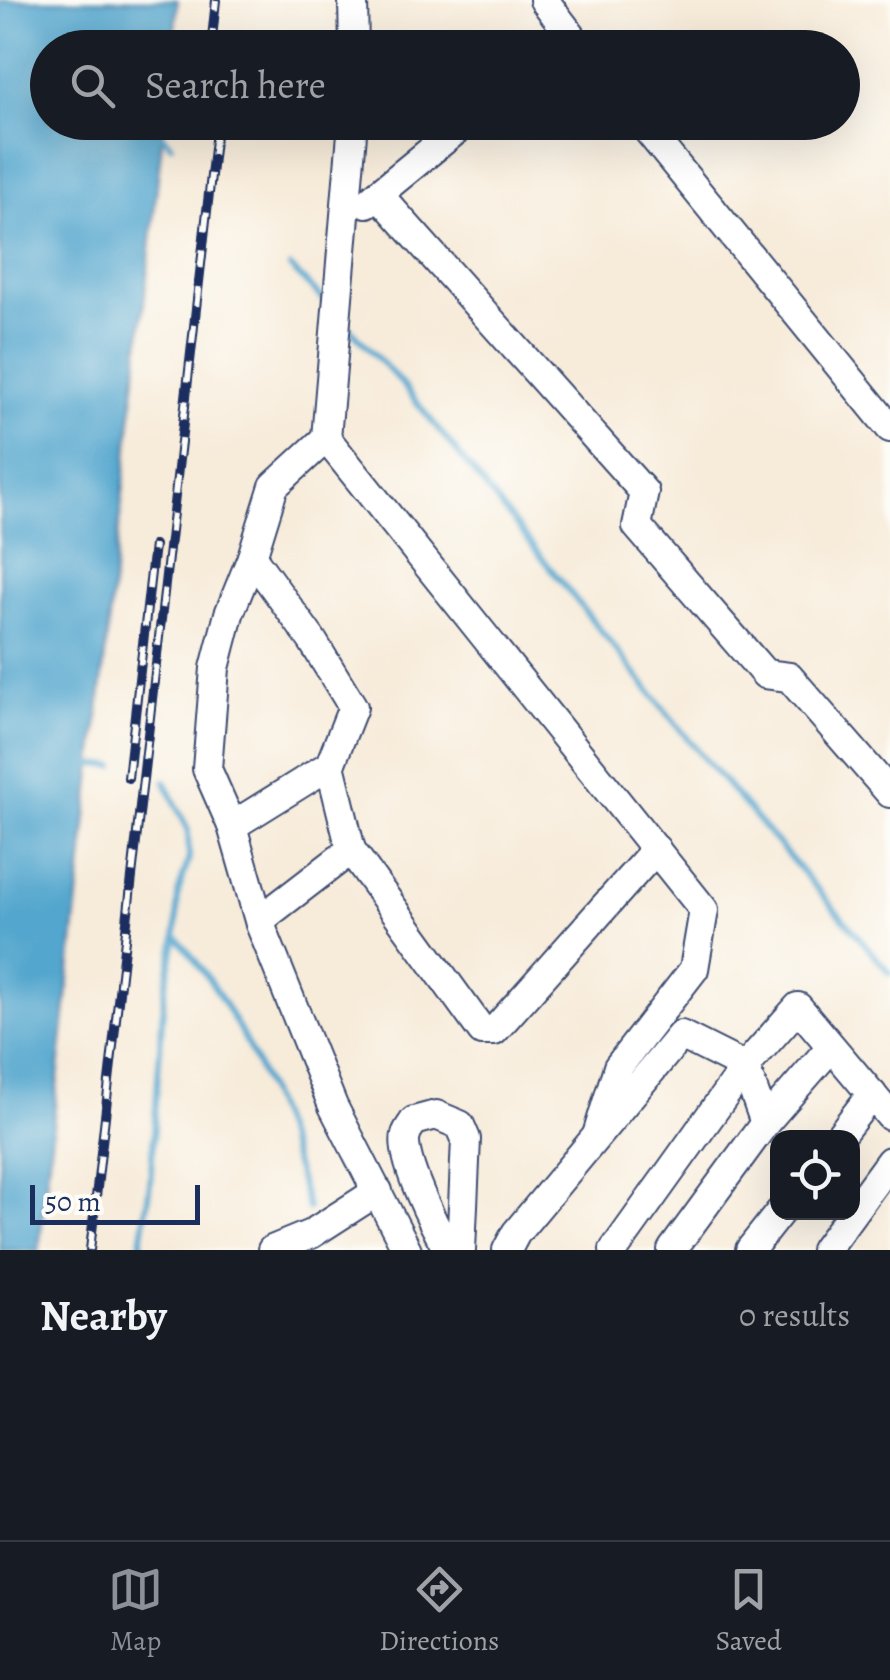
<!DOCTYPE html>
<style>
:root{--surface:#171b24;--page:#242831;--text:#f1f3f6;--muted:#9ea1a6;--line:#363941;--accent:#8c9099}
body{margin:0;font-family:Alegreya,serif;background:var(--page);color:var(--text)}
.controls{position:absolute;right:30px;bottom:30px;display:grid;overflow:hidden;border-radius:20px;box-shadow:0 10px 40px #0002}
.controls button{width:90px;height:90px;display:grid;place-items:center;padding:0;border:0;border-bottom:2px solid var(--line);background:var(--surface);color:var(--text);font:50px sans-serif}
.scale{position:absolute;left:30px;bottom:25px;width:170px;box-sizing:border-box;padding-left:10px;border:5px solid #1b2f5e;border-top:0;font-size:28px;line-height:35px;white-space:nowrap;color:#1b2f5e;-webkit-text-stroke:8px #fdfcf7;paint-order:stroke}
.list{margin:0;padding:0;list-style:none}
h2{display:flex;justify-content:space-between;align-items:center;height:130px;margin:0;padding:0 40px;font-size:42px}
h2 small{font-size:32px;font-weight:400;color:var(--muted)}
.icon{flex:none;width:55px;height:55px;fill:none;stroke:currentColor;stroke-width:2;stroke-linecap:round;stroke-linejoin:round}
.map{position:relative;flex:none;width:890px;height:1250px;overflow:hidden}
.search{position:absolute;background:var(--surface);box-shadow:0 10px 40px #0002;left:30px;right:30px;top:30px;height:110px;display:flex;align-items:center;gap:25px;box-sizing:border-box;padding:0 35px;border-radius:55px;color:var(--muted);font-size:38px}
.sheet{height:290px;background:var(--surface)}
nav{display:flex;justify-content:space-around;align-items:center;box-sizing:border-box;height:140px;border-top:2px solid var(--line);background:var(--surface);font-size:28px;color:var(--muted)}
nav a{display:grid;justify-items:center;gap:5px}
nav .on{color:var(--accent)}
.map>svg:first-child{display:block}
</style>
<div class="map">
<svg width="890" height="1250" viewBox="0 0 890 1250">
<rect width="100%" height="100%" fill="#fdfcf7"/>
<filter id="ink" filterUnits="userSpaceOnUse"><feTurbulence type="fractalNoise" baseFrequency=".01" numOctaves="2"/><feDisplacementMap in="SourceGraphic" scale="20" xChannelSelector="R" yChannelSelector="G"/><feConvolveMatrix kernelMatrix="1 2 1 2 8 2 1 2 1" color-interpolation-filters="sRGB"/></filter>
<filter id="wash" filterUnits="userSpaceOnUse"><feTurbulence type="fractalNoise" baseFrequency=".0048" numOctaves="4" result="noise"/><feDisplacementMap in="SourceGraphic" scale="40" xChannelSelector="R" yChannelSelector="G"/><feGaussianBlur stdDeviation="2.25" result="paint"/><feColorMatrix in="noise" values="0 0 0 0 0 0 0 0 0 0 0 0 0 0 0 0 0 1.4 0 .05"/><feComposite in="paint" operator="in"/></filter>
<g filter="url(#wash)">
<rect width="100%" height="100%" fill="#f7ebd9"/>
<polygon fill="#53a6ce" stroke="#376a96" stroke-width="2.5" points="0,0 178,0 173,47 48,48 48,122 164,123 39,1250 0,1250"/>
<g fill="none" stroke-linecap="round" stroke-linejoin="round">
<g stroke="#53a6ce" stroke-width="6">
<polyline points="163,136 171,145"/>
<polyline points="290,267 330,306"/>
<polyline points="345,323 402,384 701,755 890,973"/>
<polyline points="91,764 114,766"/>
<path d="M 176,936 C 244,1017 280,1108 308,1209"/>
<polyline points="140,1250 150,1184 164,994 176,936 178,893 189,858 188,830 165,781"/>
</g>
</g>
</g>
<g filter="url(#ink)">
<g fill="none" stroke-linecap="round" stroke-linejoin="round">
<g stroke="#3c4b70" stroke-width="32">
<g id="minor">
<polyline points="353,0 354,48"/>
<polyline points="544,0 572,37 559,48"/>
<polyline points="353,122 326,438 704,910 694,969 618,1067 598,1132"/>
<polyline points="641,122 890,428"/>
<polyline points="378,194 644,492 637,526 765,674 789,677 890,793"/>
<polyline points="367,203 466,122"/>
<polyline points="326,438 274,486 252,557 312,640 353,707 330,765 351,850 269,913 260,924 333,1106 407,1250"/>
<polyline points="252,557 229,614 215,668 207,769 232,826 260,924"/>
<polyline points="232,826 330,765"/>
<polyline points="351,850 482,1031 494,1031 656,849"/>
<polyline points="838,1138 872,1094"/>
<polyline points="272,1250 311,1234 378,1191"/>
<path d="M 448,1250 C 436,1229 399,1157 406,1135 C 407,1130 411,1126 414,1121 L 436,1115 L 460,1125 L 466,1139 L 461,1250"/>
<polyline points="507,1250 516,1233 681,1035 745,1067 765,1123"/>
<polyline points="614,1250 745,1067 798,1007 890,1116"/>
<polyline points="672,1250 765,1123 831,1047"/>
<polyline points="750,1250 780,1212"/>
<polyline points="825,1250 890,1161"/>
</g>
</g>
<use href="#minor" stroke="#fff" stroke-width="28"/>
<g stroke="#1b2f5e" stroke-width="10">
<g id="rail">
<polyline points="211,48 216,0"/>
<polyline points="128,778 154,545"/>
<polyline points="90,1250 217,122"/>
</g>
</g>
<use href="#rail" stroke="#fdfcf7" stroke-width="6" stroke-dasharray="19" stroke-linecap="butt"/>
</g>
</g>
</svg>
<div class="controls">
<button><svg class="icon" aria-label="locate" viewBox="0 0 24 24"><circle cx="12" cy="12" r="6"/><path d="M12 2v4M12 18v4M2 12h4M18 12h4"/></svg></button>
</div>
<div class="scale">50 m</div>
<div class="search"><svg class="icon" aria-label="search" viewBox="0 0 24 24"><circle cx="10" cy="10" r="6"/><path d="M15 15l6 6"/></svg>Search here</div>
</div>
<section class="sheet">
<h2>Nearby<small>0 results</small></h2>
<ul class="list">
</ul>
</section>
<nav>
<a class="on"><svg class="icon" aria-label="map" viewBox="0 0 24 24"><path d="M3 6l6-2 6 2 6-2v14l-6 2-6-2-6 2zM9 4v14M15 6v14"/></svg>Map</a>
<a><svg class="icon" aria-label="directions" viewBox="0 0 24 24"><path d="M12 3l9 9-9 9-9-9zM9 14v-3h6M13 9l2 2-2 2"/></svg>Directions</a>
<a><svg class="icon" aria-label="saved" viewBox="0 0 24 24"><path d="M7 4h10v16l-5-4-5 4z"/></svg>Saved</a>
</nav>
